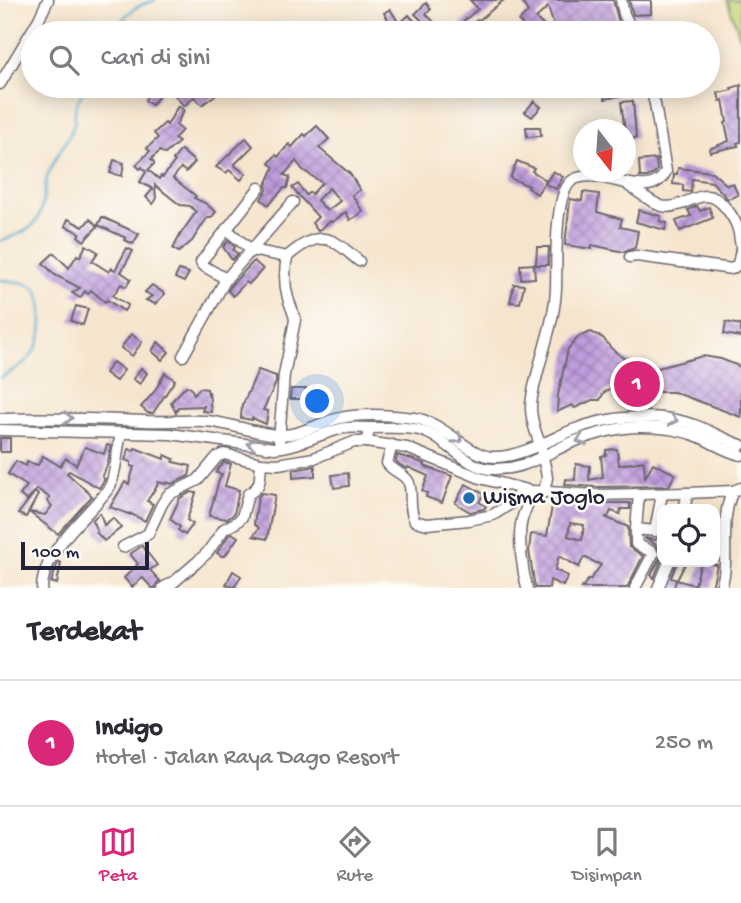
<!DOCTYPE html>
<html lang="id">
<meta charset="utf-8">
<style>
:root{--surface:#fff;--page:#f2f2f3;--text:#2b2b33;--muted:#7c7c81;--line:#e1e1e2;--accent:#db2777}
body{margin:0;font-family:"Gochi Hand",sans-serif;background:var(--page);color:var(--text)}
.controls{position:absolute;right:21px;bottom:21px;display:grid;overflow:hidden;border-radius:14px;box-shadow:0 4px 18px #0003}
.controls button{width:63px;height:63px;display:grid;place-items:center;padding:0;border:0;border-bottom:2px solid var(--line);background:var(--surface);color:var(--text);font:35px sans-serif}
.compass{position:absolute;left:573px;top:119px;width:63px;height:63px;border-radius:50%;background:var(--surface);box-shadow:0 4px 18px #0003;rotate:163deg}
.scale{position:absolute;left:21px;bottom:18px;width:128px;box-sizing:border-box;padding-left:7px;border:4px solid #22223b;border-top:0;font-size:19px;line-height:24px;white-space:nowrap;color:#22223b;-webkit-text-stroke:5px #fdfcf7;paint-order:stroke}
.you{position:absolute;left:318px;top:402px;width:24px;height:24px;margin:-18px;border:5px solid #fff;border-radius:50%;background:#1a73e8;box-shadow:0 0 0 10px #1a73e833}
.badge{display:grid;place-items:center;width:46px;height:46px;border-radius:50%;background:var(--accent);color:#fff;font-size:23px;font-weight:700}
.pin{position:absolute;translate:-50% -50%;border:4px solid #fff;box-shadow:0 2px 7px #0006}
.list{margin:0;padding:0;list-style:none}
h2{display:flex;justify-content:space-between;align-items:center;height:91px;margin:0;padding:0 28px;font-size:30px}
h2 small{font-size:23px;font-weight:400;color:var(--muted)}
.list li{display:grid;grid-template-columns:46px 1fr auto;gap:21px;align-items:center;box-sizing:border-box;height:126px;padding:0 28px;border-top:2px solid var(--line)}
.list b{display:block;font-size:26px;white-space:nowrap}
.list p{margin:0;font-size:23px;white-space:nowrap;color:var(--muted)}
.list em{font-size:23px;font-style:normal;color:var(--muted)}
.icon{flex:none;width:38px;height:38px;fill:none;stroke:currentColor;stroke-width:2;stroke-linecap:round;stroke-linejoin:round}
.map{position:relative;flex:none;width:741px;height:588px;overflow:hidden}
.search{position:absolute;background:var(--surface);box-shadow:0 4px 18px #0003;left:21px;right:21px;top:21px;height:77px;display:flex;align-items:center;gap:18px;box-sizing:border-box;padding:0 24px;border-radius:38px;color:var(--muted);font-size:26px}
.sheet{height:217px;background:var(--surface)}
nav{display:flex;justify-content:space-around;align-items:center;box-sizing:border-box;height:98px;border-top:2px solid var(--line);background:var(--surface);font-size:19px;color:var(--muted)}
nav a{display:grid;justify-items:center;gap:4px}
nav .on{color:var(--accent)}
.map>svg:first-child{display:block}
</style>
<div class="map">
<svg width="741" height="588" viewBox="0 0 741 588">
<defs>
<pattern id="grass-tufts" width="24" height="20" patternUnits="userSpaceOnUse" patternTransform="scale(1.75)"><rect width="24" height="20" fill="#c2d578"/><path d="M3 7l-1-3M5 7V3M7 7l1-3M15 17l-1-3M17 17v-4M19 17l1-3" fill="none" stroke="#a6b769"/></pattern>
<pattern id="building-cross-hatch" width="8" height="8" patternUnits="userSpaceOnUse" patternTransform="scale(1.75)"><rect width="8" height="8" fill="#bf9ddd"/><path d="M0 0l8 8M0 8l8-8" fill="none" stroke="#9b80b4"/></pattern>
</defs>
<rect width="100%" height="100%" fill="#fdfcf7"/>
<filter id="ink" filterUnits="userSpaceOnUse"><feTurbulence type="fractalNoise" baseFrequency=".0143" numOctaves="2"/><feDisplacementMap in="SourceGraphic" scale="14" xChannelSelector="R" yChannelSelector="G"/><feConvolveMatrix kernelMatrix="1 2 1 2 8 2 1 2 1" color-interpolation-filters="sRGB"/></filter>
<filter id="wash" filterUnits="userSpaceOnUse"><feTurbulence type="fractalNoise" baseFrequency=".00686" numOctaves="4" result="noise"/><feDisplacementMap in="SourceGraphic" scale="28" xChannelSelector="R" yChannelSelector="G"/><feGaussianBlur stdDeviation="1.57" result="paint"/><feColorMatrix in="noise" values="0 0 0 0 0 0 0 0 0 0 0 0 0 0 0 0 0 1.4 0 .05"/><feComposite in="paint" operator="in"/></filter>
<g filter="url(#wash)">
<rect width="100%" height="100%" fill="#f6e5ce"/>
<polygon fill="url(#grass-tufts)" stroke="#727c5a" stroke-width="2" points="727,0 741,0 741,40"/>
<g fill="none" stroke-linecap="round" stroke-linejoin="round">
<g stroke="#4fa8cc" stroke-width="2.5">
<path d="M 114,33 C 126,13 132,7 155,0"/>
<path d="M 0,241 C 10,237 26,233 34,224 C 44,213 43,192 47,178 C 52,160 64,147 72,130 C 76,121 74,119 75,110 C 76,101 82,93 87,86"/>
<path d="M 0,280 C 10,281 23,281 32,286 C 45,292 43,330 39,342 C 37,347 34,352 31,356 C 23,366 10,372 0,378"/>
</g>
</g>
<g id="blocks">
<g fill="url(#building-cross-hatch)" fill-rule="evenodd">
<polygon points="470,0 504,0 478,21 477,20 466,30 460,24 478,9"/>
<polygon points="521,0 613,0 619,23 612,25 613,33 556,33 548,7 536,18 550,33 529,33 519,21 528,12"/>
<polygon points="629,0 651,0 651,14 633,15"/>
<polygon points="426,3 431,9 426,14 440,28 435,33 415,14"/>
<polygon points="390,9 397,20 391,24 384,13"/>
<polygon points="409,15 415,22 406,31 399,24"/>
<polygon points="741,85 741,142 737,143 738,146 710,152 709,149 729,141 725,123 727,122 723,100 720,101 718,93 732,90 731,88"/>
<polygon points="167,86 213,86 219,92 202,105 194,97 184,106"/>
<polygon points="601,86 616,86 619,96 605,99"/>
<polygon points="153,89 160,94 152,105 145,100"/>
<polygon points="534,101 541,107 532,117 525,112"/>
<polygon points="633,101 636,138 626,139 621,102"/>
<polygon points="178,106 184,110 176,125 182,130 174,139 179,142 165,154 160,151 151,159 154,162 154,164 148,170 159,179 161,176 163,177 175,161 173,160 181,150 195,162 186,172 181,168 173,178 196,196 194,198 205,203 216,212 211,218 207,218 192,241 179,252 173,249 180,235 196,212 190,206 180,205 155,185 156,200 153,204 146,197 153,189 140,182 146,172 142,167 140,169 136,165 150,151 147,148 158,138 154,133 165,123 167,125"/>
<path d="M 317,126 L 329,139 L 319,148 L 350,174 L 360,190 L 352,195 L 363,212 L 350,220 L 346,212 L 332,222 L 330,221 L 318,231 L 312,223 L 318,217 L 292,188 L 298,184 L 306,195 L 310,192 L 312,194 L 322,183 L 303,170 L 296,161 L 284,175 L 290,177 L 287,188 L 284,188 L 268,205 L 261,199 L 267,190 L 266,185 L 274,167 L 269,163 L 276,155 L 278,157 L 289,144 L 292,147 L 304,134 L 306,136 ZM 329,188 L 340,201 L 327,211 L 317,200 Z"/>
<polygon points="526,127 540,127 541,136 527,137"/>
<polygon points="246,138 253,146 234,165 246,174 241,180 229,170 226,173 216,167"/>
<polygon points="656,159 657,170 654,174 647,177 640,177 639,161"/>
<polygon points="114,160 124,163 122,176 110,173"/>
<polygon points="517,161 534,168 532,171 546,180 537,194 528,188 529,186 510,178"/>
<polygon points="678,168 712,172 727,185 733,183 738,195 728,199 712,182 692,179 691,192 683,191 683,185 673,184 674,174 677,174"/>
<polygon points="553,171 563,177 556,189 545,184"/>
<polygon points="583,192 599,194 597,212 622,219 620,227 638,231 635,248 624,252 592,245 592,249 565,245 570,201 570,199 582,201"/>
<polygon points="697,206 700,211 709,207 713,218 680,231 676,221 691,216 688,210"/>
<polygon points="639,210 661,216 660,221 667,223 665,230 636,222"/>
<polygon points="102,217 139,234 133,244 125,240 126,238 98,225"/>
<polygon points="68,219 83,227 90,219 98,226 84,241 78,236 80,233 65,226"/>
<polygon points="228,241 235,247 233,250 238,254 232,260 223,247"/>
<polygon points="86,245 98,252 92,261 109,272 112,268 115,270 127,248 133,251 121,272 131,279 126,287 121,284 113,296 128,305 124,311 107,300 105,302 91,290 88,294 85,291 80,298 72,293 80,288 55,275 43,263 54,253 69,268 77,255 80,257"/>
<polygon points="537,247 549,247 548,265 536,265"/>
<polygon points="254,261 263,269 249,284 246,282 233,296 228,291 232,284"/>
<polygon points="534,264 535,278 521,279 520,265"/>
<polygon points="179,270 189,273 184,282 175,278"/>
<polygon points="514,284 524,285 520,303 510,302"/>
<polygon points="152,285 165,294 155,304 146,300 152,296 145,292"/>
<polygon points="76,306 88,309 83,325 71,321"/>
<polygon points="726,322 741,325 741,337 724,334"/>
<polygon points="591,332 603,338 611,348 623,358 643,369 658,368 703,356 721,359 741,367 741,417 674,392 623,392 611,386 609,390 604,392 600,400 592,400 575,408 572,405 557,412 558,395 568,349 579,336"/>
<polygon points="131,334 142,342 132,356 121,348"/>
<polygon points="158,342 169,352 162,360 152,351"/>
<polygon points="113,362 124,370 116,381 105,373"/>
<polygon points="141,368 147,373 140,384 133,379"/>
<polygon points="258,370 276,376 276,383 263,410 268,411 266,424 252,418 252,420 241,418 242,404 243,404"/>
<polygon points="165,373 175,380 153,413 148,413 141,407 154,392"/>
<polygon points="186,386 190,387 194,394 200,388 207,389 208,394 209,391 211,412 202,411 204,406 178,407 176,413 171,402"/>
<polygon points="291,389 315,389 314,399 290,399"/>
<rect x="0" y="438" width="10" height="14"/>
<polygon points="107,445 111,446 108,463 102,477 105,479 99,488 69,471 67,473 92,496 58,534 29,512 45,515 52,506 47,501 50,498 37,489 27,501 20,495 27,486 8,474 16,461 26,466 27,462 38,465 43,456 60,466 66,458 76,465 85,447 104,454"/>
<polygon points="135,448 164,459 165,455 174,459 173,462 191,466 189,476 172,484 167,482 166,484 158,482 157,486 147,501 153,504 145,521 129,513 131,515 110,507 125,482 129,484 134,467 131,466 131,462 125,460 129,449 134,451"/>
<polygon points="617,449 619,465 644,461 645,478 653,463 675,474 669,486 596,487 565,485 566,479 575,480 576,464 590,466 589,480 603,477 601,456 606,455 606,450"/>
<polygon points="397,455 412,459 425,464 424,466 452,476 442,503 426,497 427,493 422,491 428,476 408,467 407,469 399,464 396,461"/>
<polygon points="224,462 231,464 225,486 239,490 234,514 227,519 209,516 219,480 222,474 216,473 217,470"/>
<polygon points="315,466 315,476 293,478 293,470"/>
<polygon points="348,473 349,486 334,488 332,475"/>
<polygon points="466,484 484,494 479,502 486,506 484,509 470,512 455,503"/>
<polygon points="35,492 38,495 26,517 18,514"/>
<polygon points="191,492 196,493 187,520 193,524 185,535 178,530 180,527 170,519 180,498"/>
<polygon points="262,493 275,495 267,539 253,536 259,528 254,524 258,497"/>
<path d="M 553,500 L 596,503 L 630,503 L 630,509 L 621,509 L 620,514 L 611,511 L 608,517 L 605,517 L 628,527 L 629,547 L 643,556 L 627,588 L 581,588 L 589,579 L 590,580 L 601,565 L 584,557 L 579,567 L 559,556 L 555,570 L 568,576 L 563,586 L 550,580 L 549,588 L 535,588 L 529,551 L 531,534 L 547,536 ZM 570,523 L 584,525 L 582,540 L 568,536 Z"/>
<polygon points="100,513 104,525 113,518 121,528 104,541 96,532 97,531 92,520"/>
<polygon points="232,533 238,537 225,556 222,556 217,553 229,535"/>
<polygon points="644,538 655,540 658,538 662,541 662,558 654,578 651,575 660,558 660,551 656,545"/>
<polygon points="142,546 157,565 150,570 160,581 157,583 155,588 152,588 143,578 141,579 132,587 124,578 138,564 130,554"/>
<polygon points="58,562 61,563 57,584 51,582"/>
<polygon points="677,562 686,562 677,580 671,578"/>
<polygon points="701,562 717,565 712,588 674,588 676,580 695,585"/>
<polygon points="233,571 241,576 234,588 226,584"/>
</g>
</g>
</g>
<g filter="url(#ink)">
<use href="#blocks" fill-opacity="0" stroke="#6c666e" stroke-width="2"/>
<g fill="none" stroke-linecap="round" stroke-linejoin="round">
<g stroke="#6c666e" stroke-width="13">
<g id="street">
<polyline points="621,0 624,14 633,33"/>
<polyline points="0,84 39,19 48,0"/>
<path d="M 629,186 C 637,191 652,203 661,206 C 687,212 703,179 726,208 C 738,223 739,230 741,248"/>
<polyline points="226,229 251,250 287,257"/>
<polyline points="630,257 637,256 732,269 738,264 741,250"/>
<polyline points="226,279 202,265 201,262 259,188"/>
<polyline points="183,356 226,279 293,202"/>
<path d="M 0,419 C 48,418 95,419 143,421 C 164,422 185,420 206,421 C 230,423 257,434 279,435 C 300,436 320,422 340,418 C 363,413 391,415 414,418 C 444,422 469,457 494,457 C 518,458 551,439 573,430 C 609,415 661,412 697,426 C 712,432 726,440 741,445"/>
<path d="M 0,430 L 170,434 L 274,448 C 296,447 319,434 340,429 C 351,426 361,428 372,428 C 386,428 400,427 414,429 C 443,432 464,469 493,469 C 523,470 542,456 568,444 C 589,435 617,427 640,427 C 659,427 684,430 702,438 C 715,444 727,452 741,455"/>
<path d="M 279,440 L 284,375 L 295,320 C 294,312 290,306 288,298 C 284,284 284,272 287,257 C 298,247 316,233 332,241 C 342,245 351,255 359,261"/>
<polyline points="366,442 407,448 480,478 527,490"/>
<path d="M 392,445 L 387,463 C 392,471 403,473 408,481 C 414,491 407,506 415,521 L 427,524 L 469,520 L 493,515 L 510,504 L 523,489"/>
<path d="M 544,492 L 547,478 L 546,471 C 544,462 542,453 540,445 C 536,432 531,422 531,408 C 531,394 536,380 539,367 C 546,341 555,315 556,288 C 557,266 553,192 573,180 C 600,164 650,206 666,171 L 655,104 L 650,86"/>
<polyline points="684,509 688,493 733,491"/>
<polyline points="636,529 639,494 688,493"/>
<polyline points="123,547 148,534 162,504 168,495 198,480 217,457 224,454 261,463 278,464 314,458 354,442 366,442 370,428"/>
<path d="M 42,588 C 43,559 70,531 89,511 C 96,503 104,496 110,486 C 116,474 117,449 121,434"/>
<path d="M 163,588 L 174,582 L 196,563 L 207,553 L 224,529 L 237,522 L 242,517 L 248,494 C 263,486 259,479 261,463"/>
<path d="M 527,588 C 523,572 518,541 521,524 C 523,513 529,502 533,491 L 596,495 L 639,494"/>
<polyline points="635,588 653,554 652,552 636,544 636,529 655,531 662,494"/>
<polyline points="658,588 669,562"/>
<path d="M 721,588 C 731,557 718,521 733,491 L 741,488"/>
</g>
</g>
<use href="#street" stroke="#fff" stroke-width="10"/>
</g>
<defs><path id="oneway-chevron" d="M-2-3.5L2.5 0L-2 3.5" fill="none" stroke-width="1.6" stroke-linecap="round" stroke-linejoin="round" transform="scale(1.75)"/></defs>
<g stroke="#9c9ca7">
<use href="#oneway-chevron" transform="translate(68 418) rotate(1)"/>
<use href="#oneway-chevron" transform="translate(673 420) rotate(11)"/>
<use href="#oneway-chevron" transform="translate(458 439) rotate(35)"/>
<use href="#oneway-chevron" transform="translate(581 440) rotate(162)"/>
<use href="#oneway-chevron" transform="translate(252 444) rotate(-172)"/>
</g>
</g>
<circle fill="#1f6fb2" stroke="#fdfcf7" stroke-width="2.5" cx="469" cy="498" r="7"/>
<g text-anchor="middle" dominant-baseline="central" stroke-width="5" stroke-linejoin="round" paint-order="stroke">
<g font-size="23" fill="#22223b" stroke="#fdfcf7" text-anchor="start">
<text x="483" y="498">Wisma Joglo</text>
</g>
</g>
</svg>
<div class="controls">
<button><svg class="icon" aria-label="locate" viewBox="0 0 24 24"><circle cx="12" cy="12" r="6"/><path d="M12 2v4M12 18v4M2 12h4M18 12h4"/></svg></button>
</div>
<svg class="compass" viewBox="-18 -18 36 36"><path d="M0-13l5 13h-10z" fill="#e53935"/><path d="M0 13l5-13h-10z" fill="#7c7c81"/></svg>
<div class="scale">100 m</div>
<div class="you"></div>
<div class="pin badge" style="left:637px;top:384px">1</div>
<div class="search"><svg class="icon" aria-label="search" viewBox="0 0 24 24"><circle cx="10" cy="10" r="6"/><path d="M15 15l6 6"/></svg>Cari di sini</div>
</div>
<section class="sheet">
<h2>Terdekat<small></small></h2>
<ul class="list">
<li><span class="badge">1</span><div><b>Indigo</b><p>Hotel · Jalan Raya Dago Resort</p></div><em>250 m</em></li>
</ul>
</section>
<nav>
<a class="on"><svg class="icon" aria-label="map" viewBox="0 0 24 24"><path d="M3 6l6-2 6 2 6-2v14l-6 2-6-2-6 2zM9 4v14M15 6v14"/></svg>Peta</a>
<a><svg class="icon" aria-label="directions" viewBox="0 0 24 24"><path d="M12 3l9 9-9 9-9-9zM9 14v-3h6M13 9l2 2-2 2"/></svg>Rute</a>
<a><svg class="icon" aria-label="saved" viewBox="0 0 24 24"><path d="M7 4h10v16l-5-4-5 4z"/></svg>Disimpan</a>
</nav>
